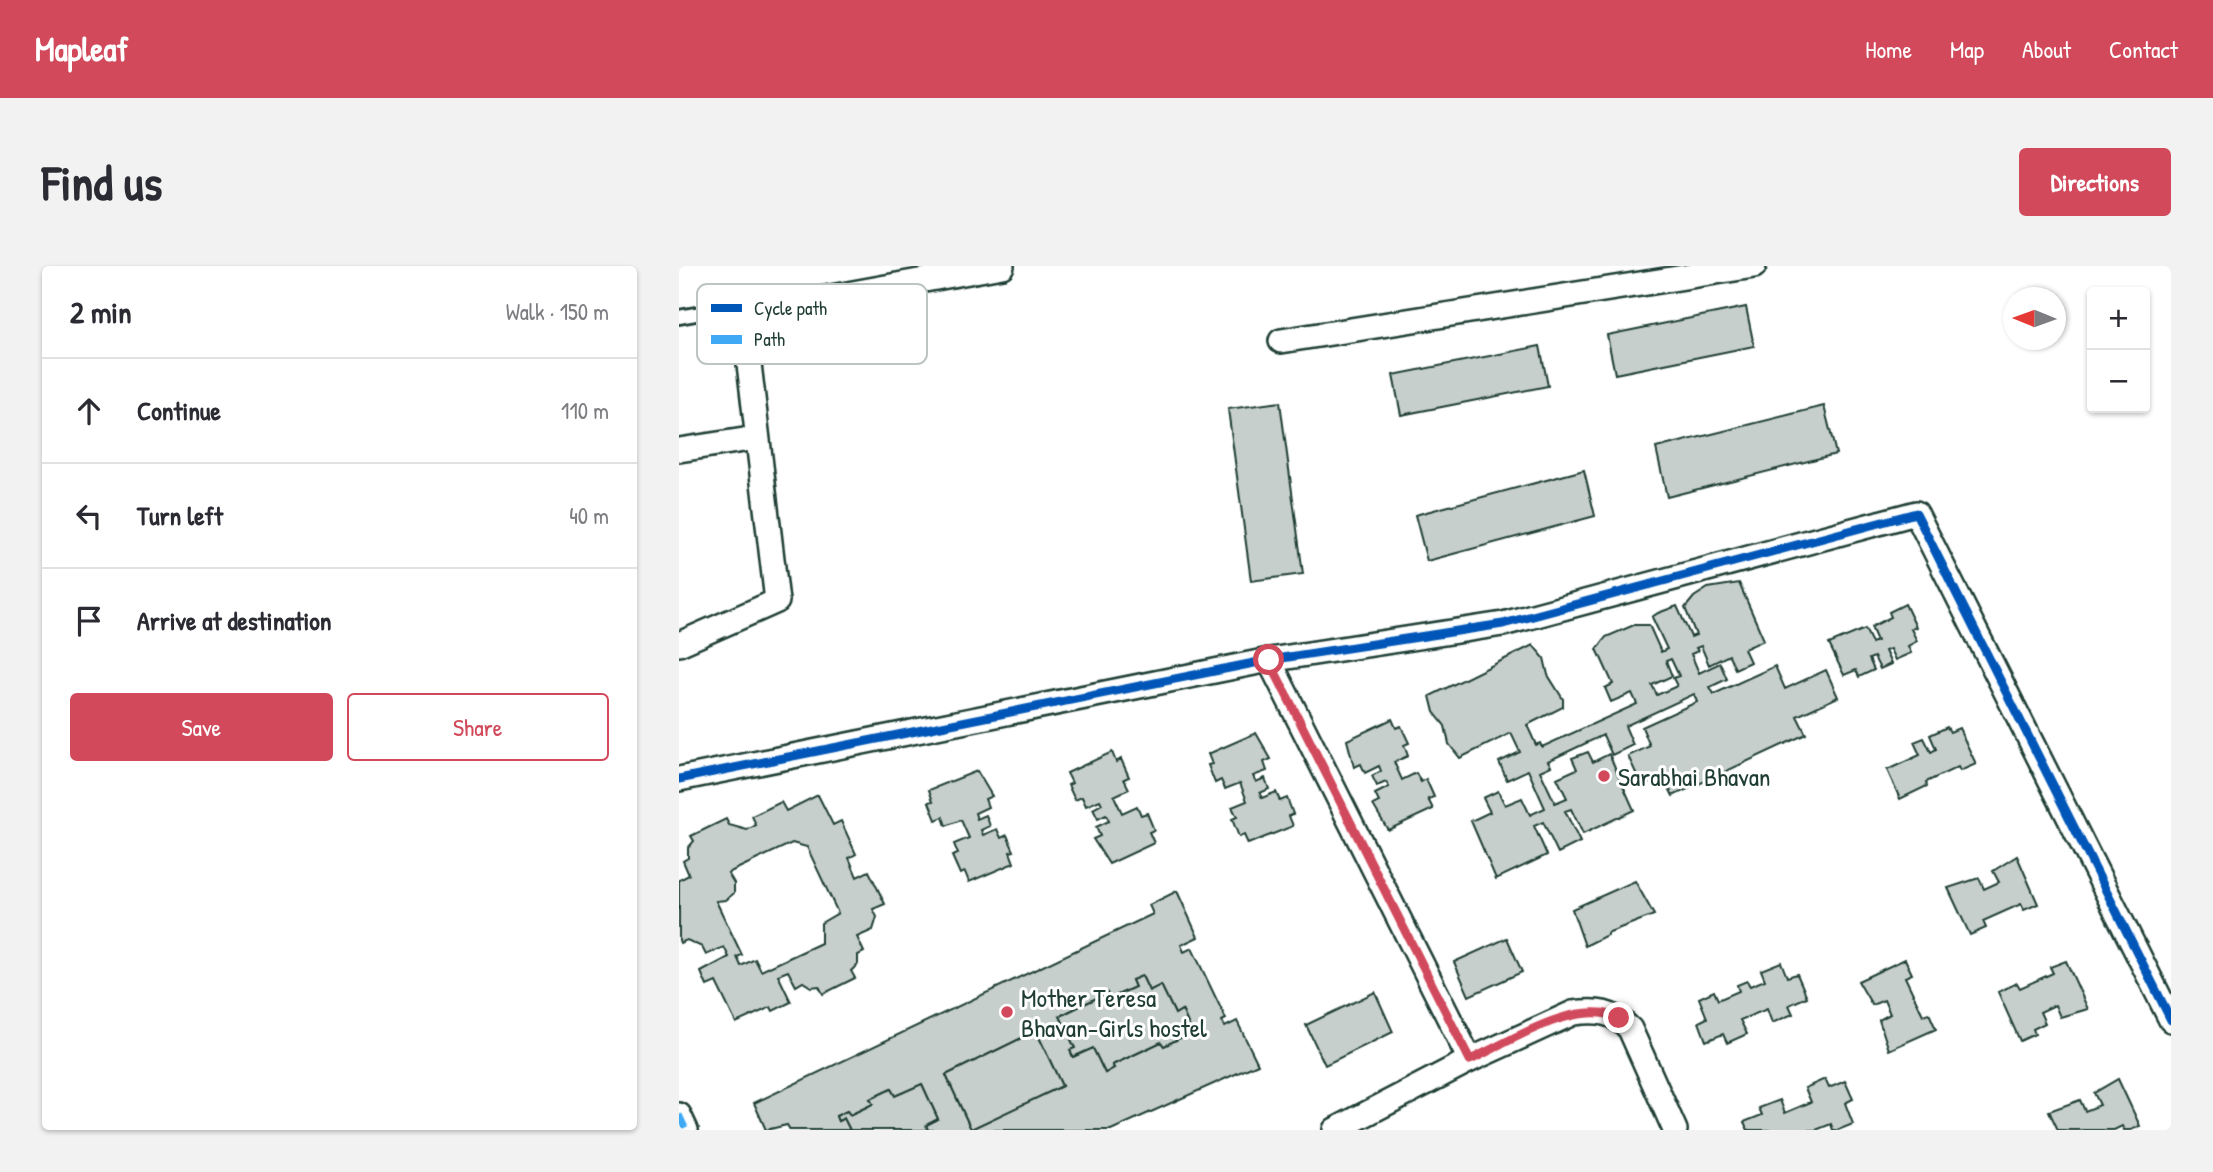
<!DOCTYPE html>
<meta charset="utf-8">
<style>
:root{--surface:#fff;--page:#f2f2f3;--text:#2b2b33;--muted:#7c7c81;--line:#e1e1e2;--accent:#d1495b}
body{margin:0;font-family:"Patrick Hand",sans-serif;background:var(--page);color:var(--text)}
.controls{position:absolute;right:21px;top:21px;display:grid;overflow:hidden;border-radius:7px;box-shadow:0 2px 5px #0004}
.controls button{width:63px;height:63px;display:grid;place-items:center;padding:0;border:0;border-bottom:2px solid var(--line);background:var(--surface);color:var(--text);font:35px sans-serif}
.compass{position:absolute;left:1324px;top:21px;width:63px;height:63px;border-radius:50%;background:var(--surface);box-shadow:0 2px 5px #0004;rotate:271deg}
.stop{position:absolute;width:21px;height:21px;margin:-16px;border:5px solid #d1495b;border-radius:50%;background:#fff}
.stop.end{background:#d1495b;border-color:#fff;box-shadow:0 2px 7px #0008}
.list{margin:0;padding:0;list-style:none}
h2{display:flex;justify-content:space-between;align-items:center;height:91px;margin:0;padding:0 28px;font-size:30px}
h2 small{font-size:23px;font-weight:400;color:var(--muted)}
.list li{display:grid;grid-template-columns:46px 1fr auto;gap:21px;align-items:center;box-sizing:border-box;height:105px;padding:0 28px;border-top:2px solid var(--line)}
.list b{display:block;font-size:26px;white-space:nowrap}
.list em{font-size:23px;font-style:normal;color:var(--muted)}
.actions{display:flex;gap:14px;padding:21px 28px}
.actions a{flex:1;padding:16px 0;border:2px solid var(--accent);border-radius:7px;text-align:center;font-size:24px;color:var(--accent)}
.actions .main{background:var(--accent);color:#fff}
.icon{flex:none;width:38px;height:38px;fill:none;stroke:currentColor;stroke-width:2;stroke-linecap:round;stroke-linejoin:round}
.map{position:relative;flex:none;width:1492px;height:864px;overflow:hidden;border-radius:7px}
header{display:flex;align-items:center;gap:42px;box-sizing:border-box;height:98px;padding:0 35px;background:var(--accent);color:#fff}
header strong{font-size:33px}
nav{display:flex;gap:38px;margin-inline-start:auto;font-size:24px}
.intro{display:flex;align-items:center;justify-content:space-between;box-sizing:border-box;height:168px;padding:0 42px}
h1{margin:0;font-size:49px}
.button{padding:18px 32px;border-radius:7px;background:var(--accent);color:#fff;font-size:24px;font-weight:700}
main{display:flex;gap:42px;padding:0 42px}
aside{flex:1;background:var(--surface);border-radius:7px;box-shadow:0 2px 5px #0004}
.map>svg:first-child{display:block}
</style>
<header>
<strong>Mapleaf</strong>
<nav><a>Home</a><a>Map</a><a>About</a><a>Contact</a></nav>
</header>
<div class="intro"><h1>Find us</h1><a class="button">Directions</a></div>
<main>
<aside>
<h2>2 min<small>Walk · 150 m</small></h2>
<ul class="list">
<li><svg class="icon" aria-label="ahead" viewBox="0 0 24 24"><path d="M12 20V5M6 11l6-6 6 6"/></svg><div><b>Continue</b></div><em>110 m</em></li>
<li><svg class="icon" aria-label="left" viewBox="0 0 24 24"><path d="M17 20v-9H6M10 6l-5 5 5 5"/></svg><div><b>Turn left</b></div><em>40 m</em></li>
<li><svg class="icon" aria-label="arrive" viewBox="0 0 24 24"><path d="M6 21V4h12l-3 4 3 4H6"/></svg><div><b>Arrive at destination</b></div></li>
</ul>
<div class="actions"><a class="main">Save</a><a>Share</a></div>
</aside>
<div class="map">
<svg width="1492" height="864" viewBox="0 0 1492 864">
<rect width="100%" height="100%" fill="#fff"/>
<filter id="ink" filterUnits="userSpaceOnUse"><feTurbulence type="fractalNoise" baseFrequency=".0143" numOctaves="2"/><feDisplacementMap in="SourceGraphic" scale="14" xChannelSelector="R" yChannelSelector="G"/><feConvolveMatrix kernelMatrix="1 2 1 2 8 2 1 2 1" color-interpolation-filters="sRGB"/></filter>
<g filter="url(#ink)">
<g fill="#c7cfcc" stroke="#1f3d34" stroke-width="2" fill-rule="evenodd">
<polygon points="1067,41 1075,80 936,108 928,69"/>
<polygon points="861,80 869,120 722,149 714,109"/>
<polygon points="601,136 624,308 572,315 549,143"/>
<polygon points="1145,140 1157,188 988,231 977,182"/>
<polygon points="905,204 916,250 748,295 736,249"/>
<path d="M 1060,317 L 1085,374 L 1065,383 L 1071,396 L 1056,403 L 1050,389 L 1030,399 L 1022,380 L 1017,382 L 1019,385 L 1012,388 L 1020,407 L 1041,397 L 1048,413 L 1031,421 L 1035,428 L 1096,400 L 1106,423 L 1147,404 L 1159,431 L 1118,450 L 1127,468 L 994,530 L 984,510 L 963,520 L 949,490 L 971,480 L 963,461 L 1018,436 L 1015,428 L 946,460 L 954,479 L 933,489 L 924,469 L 869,495 L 872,500 L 861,505 L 876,537 L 888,532 L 878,512 L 898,503 L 893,492 L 909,486 L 914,496 L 930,488 L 955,544 L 904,568 L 892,543 L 886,545 L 901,576 L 879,587 L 864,556 L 855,560 L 868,589 L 817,613 L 792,555 L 811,546 L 804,532 L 819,525 L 826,539 L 843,532 L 851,549 L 866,542 L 849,504 L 828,514 L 820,496 L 841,486 L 832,467 L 781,492 L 770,478 L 766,460 L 755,446 L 751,430 L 854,379 L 865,392 L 869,409 L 884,433 L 884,441 L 848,459 L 857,479 L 861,477 L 863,481 L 958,438 L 953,427 L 932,436 L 926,422 L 934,418 L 918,383 L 927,371 L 955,359 L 970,359 L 982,386 L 988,383 L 973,351 L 979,347 L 998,340 L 1012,371 L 1017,369 L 1006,342 L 1015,331 L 1029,322 ZM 992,393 L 1000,410 L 994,412 L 998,420 L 978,429 L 973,419 L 993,410 L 987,395 Z"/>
<polygon points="1226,338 1237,361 1232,363 1238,375 1229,380 1232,387 1216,394 1211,383 1206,385 1212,398 1201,403 1195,391 1190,393 1195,404 1180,411 1177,404 1165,409 1150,378 1186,363 1193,377 1198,375 1192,361 1212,351 1210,346"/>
<polygon points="713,453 717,462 722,460 730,477 725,479 729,490 715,496 723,514 737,507 742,516 747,513 755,531 749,533 754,543 709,564 694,539 700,536 696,528 710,521 707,516 698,520 693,510 702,505 700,500 686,507 682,498 675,501 668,474"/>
<polygon points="1268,461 1271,466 1280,462 1297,498 1281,505 1279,501 1247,516 1248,520 1221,533 1208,504 1241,489 1235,476 1245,472 1252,486 1257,483 1251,469"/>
<polygon points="577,467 592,493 585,496 588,505 574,510 577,516 586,512 590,523 581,527 583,532 597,526 601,535 608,532 614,548 610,550 614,560 569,578 565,569 560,571 553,553 558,551 553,541 568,535 561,517 546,523 542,514 536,517 529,499 533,498 529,488"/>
<polygon points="433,486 437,496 442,493 450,511 445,513 450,523 435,530 443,547 458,540 462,549 468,547 475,564 470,566 475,577 430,598 414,573 421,570 417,561 430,555 427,549 419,553 414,543 423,538 421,534 407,540 403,531 396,534 389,519 393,517 388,507"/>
<polygon points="298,505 313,530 306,533 309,541 296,547 298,553 307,549 311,560 302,564 304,569 318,563 322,572 328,569 335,585 331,586 335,597 290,616 286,606 281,608 273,590 279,588 275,578 290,572 282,554 267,560 264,551 257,554 250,536 254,535 250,524"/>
<path d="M 139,529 L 154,559 L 162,555 L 177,588 L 170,592 L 178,611 L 190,605 L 206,638 L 194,643 L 198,651 L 194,664 L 178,671 L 185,686 L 179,689 L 179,698 L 172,705 L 176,712 L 144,728 L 140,720 L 132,721 L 124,716 L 117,720 L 109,705 L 99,709 L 112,736 L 94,745 L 92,741 L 57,757 L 37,716 L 28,720 L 22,706 L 50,691 L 45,681 L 27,689 L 23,681 L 8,674 L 1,677 L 0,674 L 0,614 L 10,609 L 4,595 L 9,592 L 9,582 L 15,575 L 12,570 L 47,553 L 50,559 L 68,564 L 77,559 L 73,550 L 102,536 L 107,545 ZM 113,577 L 128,581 L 159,647 L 142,657 L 142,677 L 82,705 L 76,693 L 62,700 L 58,691 L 63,689 L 37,635 L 47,634 L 55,627 L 55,617 L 49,607 Z"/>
<polygon points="1338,590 1359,638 1345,644 1342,638 1304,655 1307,662 1291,669 1269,622 1300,612 1305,623 1320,616 1314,605"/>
<polygon points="956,615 975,649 928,667 928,669 906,680 893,643"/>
<path d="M 498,625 L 519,671 L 502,679 L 505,686 L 513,682 L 547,753 L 543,755 L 546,761 L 558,755 L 579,798 L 432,864 L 249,864 L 247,859 L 259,853 L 243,818 L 216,830 L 212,823 L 191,833 L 194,838 L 171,849 L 168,845 L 157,850 L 159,855 L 165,852 L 171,864 L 111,864 L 108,859 L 87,864 L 75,837 L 474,648 L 470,639 ZM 463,710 L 470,725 L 482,719 L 496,748 L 503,744 L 511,762 L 501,767 L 503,771 L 485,780 L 482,776 L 433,799 L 435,802 L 426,807 L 414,782 L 394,791 L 391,784 L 396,782 L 381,750 L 428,727 L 430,733 L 456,721 L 453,714 ZM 357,765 L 383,820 L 292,863 L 267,809 Z"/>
<polygon points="828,672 843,706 790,730 775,696"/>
<polygon points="1226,693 1233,708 1226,711 1244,749 1250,747 1257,763 1210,784 1200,754 1211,748 1205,734 1193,739 1179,715"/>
<polygon points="1387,695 1409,743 1381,751 1376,739 1361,746 1366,757 1354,763 1356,768 1341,775 1319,726 1338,717 1341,722 1374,707 1371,701"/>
<polygon points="1102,696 1108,711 1118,708 1128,731 1110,739 1114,748 1093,757 1088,743 1061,754 1068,768 1048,777 1044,768 1027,775 1020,756 1028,752 1020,732 1035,725 1039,734 1060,725 1058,719 1068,715 1071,720 1086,714 1082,704"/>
<polygon points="463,710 470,725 482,719 496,748 503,744 511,762 501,767 503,771 485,780 482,776 433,799 435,802 426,807 414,782 394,791 391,784 396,782 381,750 428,727 430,733 456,721 453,714"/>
<polygon points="696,726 714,766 646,799 627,759"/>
<polygon points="357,765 383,820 292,863 267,809"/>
<polygon points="1146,813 1150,822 1166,815 1174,833 1166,837 1174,858 1159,864 1154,864 1152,858 1137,864 1069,864 1065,856 1083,849 1080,842 1101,834 1106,847 1132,836 1126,822"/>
<polygon points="1439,813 1461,860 1452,864 1445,864 1443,860 1435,864 1379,864 1370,845 1401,834 1406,845 1421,839 1415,827"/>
<polygon points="243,818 259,853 247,859 249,864 171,864 165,852 159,855 157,850 168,845 171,849 194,838 191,833 212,823 216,830"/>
</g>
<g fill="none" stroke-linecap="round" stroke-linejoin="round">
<g stroke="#1f3d34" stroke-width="18">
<polyline id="lane" points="0,51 44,43"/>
</g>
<g stroke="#1f3d34" stroke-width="28">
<g id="street">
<polyline points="602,75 1075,0"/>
<polyline points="0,184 78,172"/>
<polyline points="0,378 98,335 64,47 323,0"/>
<polyline points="590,394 791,794"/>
<polyline points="0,513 590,394 824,358 1237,247 1492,754"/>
<polyline points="0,849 7,864"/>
<path d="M 656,864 L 791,794 L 894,747 C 918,744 934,745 951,763 L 996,864"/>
</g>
</g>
<use href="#lane" stroke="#fff" stroke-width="12"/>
<use href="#street" stroke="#fff" stroke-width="23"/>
<polyline stroke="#3fa9f5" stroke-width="7" stroke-dasharray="14 7" stroke-linecap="butt" points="0,849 7,864"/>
<g stroke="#fff" stroke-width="13">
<polyline id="cycleway" points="0,513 590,394 824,358 1237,247 1492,754"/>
</g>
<use href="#cycleway" stroke="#0057b8" stroke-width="9"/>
</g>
</g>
<g fill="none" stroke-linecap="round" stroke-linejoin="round" filter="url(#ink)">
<path stroke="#d1495b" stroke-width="9" d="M 590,394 L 791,794 C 832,775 897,732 940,752"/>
</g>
<g fill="#d1495b" stroke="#fff" stroke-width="2.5">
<circle cx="925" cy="510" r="7"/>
<circle cx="328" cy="746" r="7"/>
</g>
<g text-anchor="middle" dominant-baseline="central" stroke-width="6" stroke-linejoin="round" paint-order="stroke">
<g font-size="26" fill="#1f3d34" stroke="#fff" text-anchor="start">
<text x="939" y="510">Sarabhai Bhavan</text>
<text x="342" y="731">Mother Teresa<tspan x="342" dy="30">Bhavan-Girls hostel</tspan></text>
</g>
</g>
<rect x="18" y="18" width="230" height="80" rx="10" fill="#fff" stroke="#bcc5c2" stroke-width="2"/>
<rect x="32" y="38" width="31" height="8" fill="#0057b8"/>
<rect x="32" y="69" width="31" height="9" fill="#3fa9f5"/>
<g font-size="19" fill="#1f3d34">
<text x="75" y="49">Cycle path</text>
<text x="75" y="80">Path</text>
</g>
</svg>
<div class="controls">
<button>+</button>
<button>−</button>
</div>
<svg class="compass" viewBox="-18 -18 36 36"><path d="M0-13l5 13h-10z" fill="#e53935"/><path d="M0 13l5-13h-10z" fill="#7c7c81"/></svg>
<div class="stop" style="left:590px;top:394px"></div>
<div class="stop end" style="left:940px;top:752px"></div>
</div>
</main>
